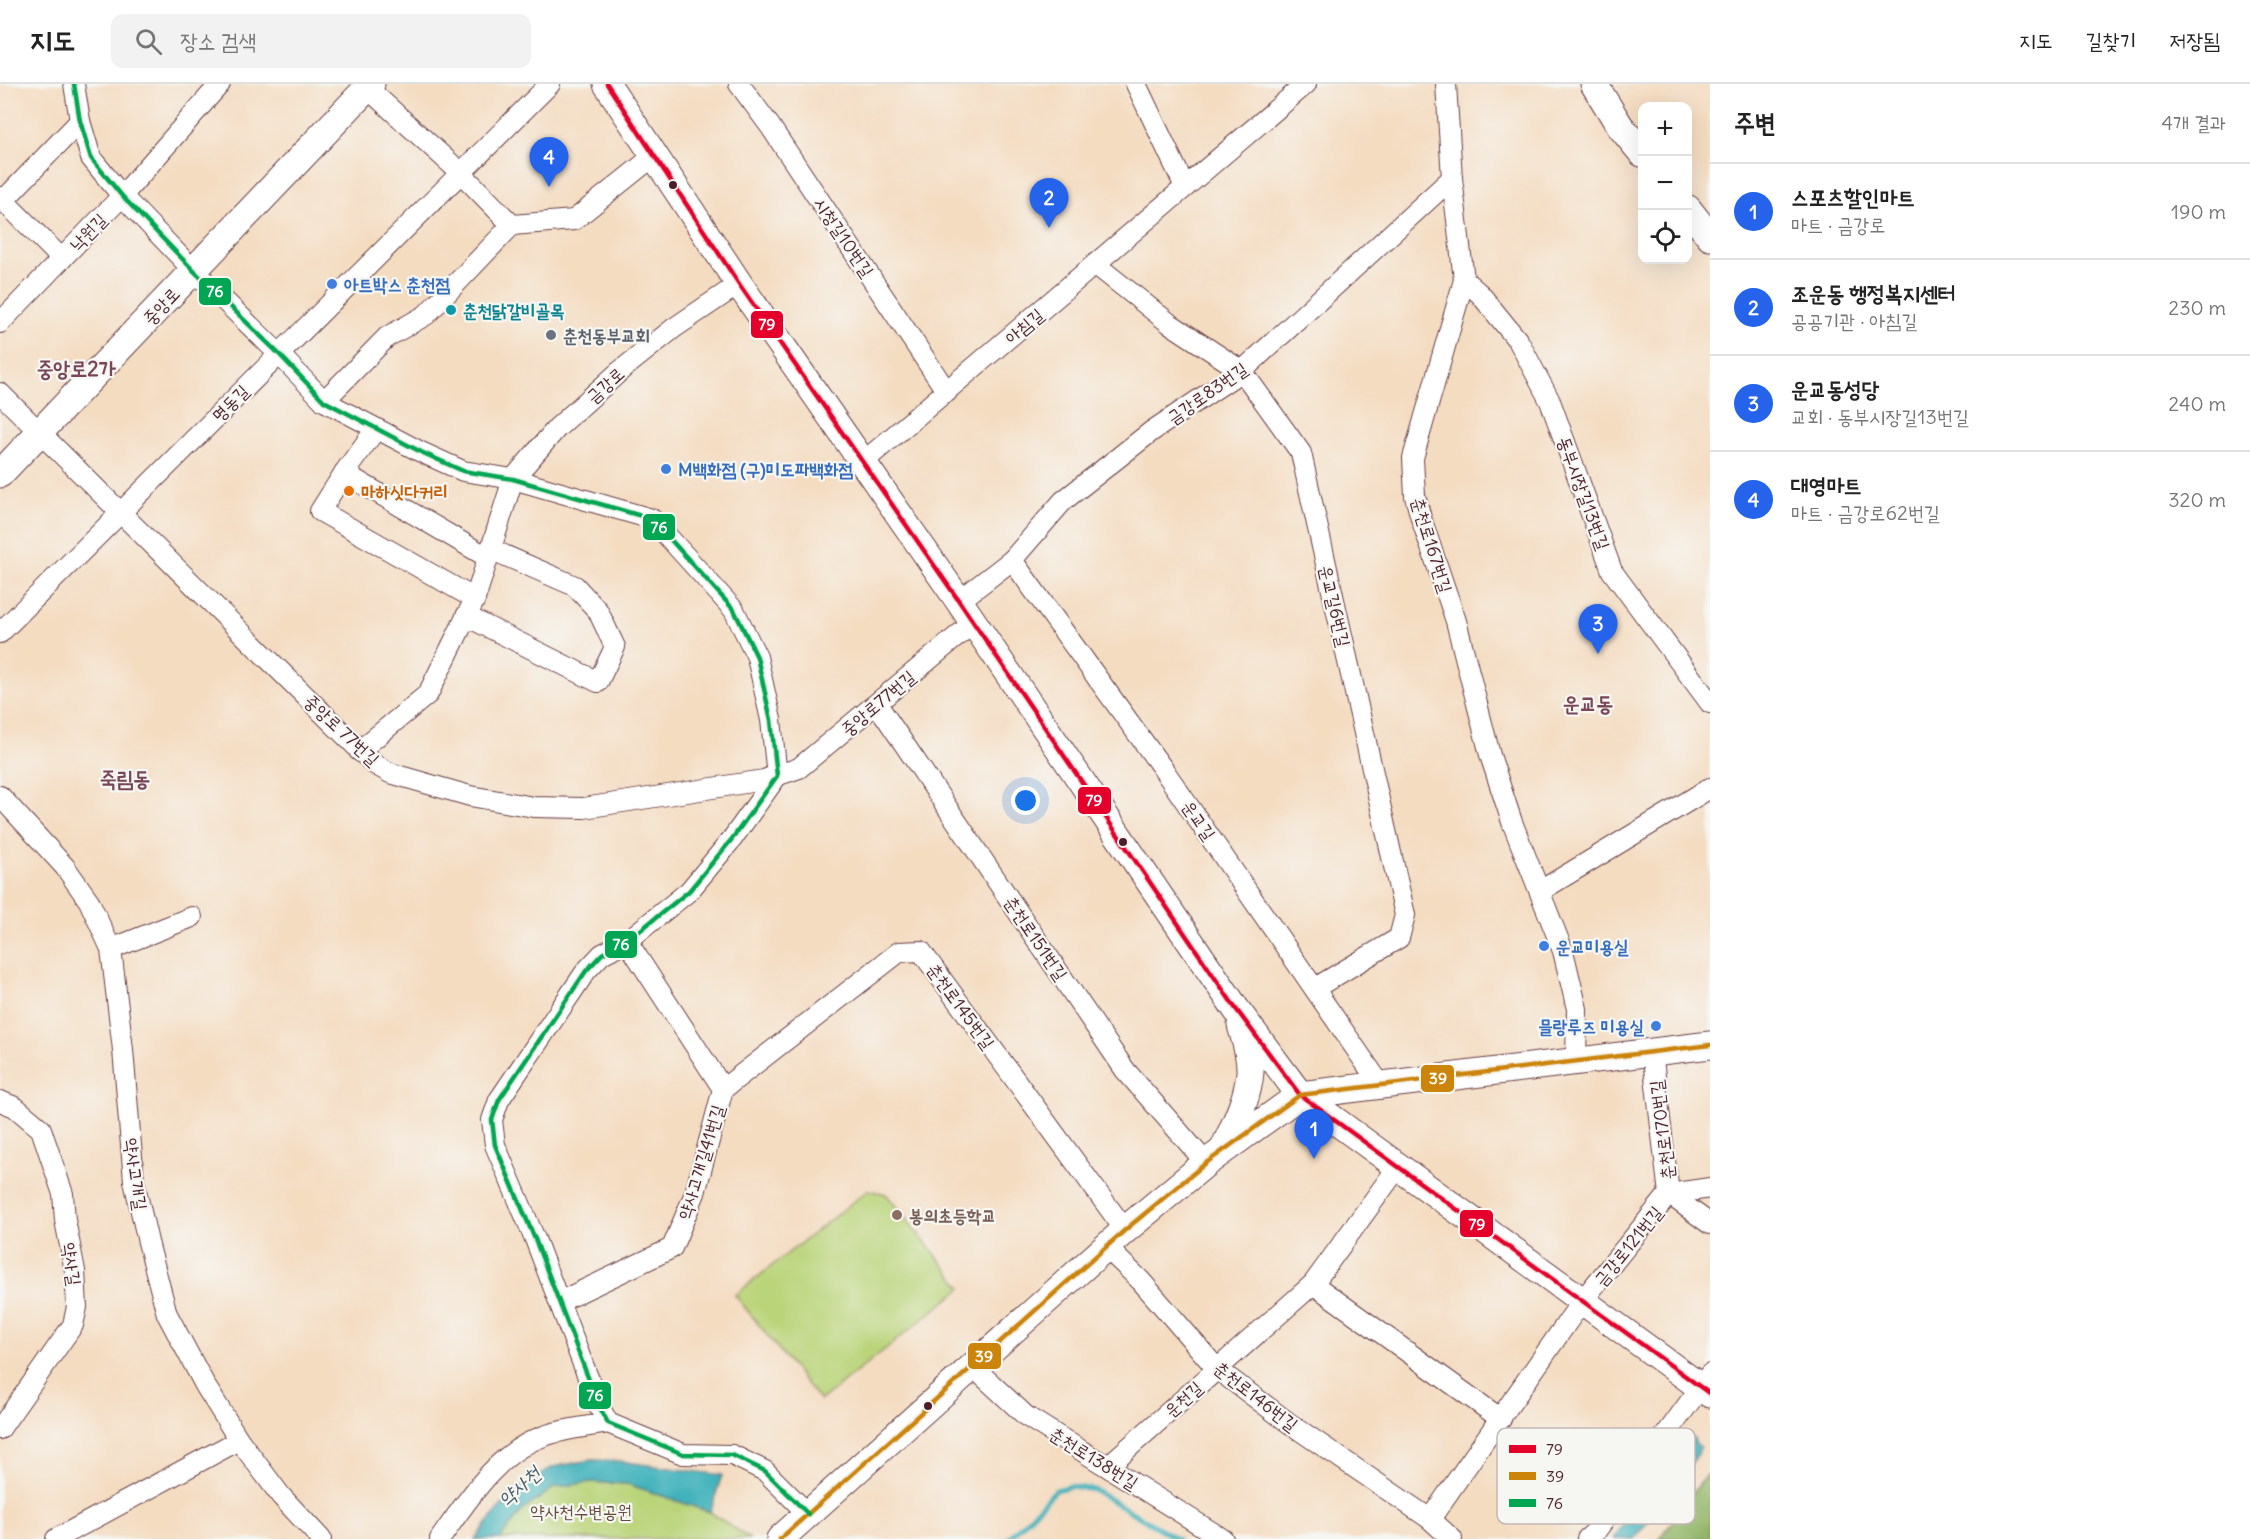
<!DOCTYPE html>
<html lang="ko">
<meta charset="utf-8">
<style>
:root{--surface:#fff;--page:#f2f2f2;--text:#222;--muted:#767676;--line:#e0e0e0;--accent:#2563eb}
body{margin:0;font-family:Delius,"Poor Story",sans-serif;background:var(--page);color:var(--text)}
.controls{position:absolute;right:18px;top:18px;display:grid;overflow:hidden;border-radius:12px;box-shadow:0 6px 24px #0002}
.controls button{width:54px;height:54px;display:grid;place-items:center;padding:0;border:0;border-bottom:2px solid var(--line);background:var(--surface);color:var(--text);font:30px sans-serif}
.you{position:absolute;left:1026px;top:717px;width:21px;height:21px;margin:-15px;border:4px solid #fff;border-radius:50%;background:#1a73e8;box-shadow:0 0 0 9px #1a73e833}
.badge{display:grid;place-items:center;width:39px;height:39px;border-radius:50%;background:var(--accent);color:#fff;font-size:20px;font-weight:700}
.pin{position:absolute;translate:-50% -50px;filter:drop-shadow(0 2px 3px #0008)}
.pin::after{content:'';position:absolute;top:32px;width:21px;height:18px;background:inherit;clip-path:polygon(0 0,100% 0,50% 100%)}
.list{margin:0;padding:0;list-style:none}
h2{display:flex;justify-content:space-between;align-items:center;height:78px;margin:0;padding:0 24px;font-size:26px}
h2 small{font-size:20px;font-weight:400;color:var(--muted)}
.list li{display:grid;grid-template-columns:39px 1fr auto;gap:18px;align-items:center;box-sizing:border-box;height:96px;padding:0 24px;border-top:2px solid var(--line)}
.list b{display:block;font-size:22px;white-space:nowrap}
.list p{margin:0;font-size:20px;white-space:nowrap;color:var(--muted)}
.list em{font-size:20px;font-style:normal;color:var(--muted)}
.icon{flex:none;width:33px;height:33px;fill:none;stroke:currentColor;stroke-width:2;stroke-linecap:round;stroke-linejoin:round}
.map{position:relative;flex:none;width:1710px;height:1455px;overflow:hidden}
header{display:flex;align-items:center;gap:36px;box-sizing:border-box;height:84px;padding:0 30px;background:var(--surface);border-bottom:2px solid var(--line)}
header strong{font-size:28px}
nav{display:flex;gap:33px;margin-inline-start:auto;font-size:21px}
.search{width:420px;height:54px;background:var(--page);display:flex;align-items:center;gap:15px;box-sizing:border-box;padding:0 21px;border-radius:12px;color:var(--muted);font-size:22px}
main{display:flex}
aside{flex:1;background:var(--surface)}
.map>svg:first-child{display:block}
</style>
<header>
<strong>지도</strong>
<div class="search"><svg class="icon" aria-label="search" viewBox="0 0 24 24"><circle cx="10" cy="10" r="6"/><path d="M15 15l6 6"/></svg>장소 검색</div>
<nav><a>지도</a><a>길찾기</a><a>저장됨</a></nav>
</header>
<main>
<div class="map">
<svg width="1710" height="1455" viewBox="0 0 1710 1455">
<rect width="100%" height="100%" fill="#f6f6f2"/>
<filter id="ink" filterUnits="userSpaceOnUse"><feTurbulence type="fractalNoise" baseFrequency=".0167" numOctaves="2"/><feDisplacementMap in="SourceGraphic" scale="12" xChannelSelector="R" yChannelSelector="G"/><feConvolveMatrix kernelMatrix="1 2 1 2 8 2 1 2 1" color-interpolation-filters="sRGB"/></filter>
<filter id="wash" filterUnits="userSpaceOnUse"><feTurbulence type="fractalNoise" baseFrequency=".008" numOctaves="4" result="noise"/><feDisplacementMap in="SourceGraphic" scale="24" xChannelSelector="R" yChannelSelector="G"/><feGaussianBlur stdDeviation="1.35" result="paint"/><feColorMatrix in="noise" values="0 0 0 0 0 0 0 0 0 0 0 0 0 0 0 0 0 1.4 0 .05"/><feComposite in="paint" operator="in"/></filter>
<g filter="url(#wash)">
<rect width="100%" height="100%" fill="#f4dcc1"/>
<g fill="#bad479" stroke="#827a52" stroke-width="1.5">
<polygon points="868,1106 886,1110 962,1204 820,1317 735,1211"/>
<polygon points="591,1398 628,1400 710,1428 750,1455 500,1455 523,1426 555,1403"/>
</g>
<polygon fill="#93b669" stroke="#6e6a4a" stroke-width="1.5" points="1706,1391 1710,1392 1710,1455 1660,1455"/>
<g fill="#42b2bc" stroke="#466874" stroke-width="1.5">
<polygon points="1691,1352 1694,1354 1696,1361 1700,1364 1698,1370 1635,1455 1613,1455 1686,1354"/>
<polygon points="591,1376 619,1377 722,1391 710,1428 628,1400 591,1398 555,1403 523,1426 500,1455 475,1455 513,1407 553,1383"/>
</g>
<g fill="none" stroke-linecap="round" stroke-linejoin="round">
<polyline stroke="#42b2bc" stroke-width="5" points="1008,1455 1056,1406 1071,1402 1094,1406 1177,1455"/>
</g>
</g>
<g filter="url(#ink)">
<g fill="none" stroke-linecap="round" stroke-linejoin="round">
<g stroke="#643b42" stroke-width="22">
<g id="street">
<polyline points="74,0 80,37 91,74 104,90 122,112 194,187 279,270 324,317 421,368 463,387 513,395 652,435 734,526 757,573 771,636 777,692 732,755 689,807 627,857 602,870 586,887 499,1016 492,1036 495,1061 535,1155 599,1322 608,1339 683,1370 732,1371 765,1387 808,1430"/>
<polyline points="363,0 461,89 512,141"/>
<polyline points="739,0 770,42 947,308"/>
<polyline points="1136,0 1185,103"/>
<polyline points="1446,0 1452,94 1464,196 1413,374 1415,412 1421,434 1456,537 1490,671 1512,738 1563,867 1577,925 1576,976"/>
<polyline points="0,113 62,175"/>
<polyline points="4,116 80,37"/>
<polyline points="1096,181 1169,239 1242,287 1301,369 1405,831 1399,854 1315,904"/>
<polyline points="1464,196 1480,210 1519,258 1550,317 1612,487 1710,619"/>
<polyline points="0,239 122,112 220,0"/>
<polyline points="0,309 374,680 390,689 470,712 534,723 584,724 764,696 799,684 973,539"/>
<polyline points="324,317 387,253 426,231 512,141 574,136 655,71"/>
<polyline points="376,345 344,389 320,427 475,515"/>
<polyline points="862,379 1306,0"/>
<polyline points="344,389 487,473"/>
<polyline points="1012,476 1163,685 1380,1000"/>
<polyline points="959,517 1012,476 1063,417 1152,347 1242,287 1452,94"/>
<polyline points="466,532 598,598 615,563 598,527 575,502 490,465"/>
<polyline points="0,549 550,0"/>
<polyline points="877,620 1125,986 1206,1079"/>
<polyline points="359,667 428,610 475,515 513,395 557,344 620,287 674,244 739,200"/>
<polyline points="0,712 65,783 89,817 111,865 123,966 134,1097 148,1158 167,1230 206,1303 239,1356 281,1412 321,1455"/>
<polyline points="1540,807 1710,704"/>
<polyline points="111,865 192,833"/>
<polyline points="1652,967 1669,1110 1710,1140"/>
<polyline points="723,1005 899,868 921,867 1125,1146"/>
<polyline points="0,1017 15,1023 41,1045 63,1110 65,1136 75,1187 77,1223 73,1241 0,1345"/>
<polyline points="1106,1163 1141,1197 1217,1285 1289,1339 1430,1435 1452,1455"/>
<polyline points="1313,1200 1501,1335"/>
<polyline points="559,1218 672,1164 695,1109 723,1005 627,857"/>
<polyline points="972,1282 1026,1332 1223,1455"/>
<polyline points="1108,1382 1313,1200 1398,1083"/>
<polyline points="1430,1435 1582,1217 1669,1110 1710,1104"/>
<polyline points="56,1455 239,1356"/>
<path d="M 440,1455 C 467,1417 498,1367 544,1352 C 564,1345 587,1343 608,1339"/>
<polyline points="1587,1455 1596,1447 1710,1290"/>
</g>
</g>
<g stroke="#643b42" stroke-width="29">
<g id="secondary">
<polyline points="607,0 739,200 959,517 1236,925 1300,1011 1710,1310"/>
<polyline points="1594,0 1620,42 1642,69"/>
<polyline points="1688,125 1710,153"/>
<polyline points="0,390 371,0"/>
<path d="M 1224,1064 C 1235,1040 1248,1015 1250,988 C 1251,972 1245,956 1241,941"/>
<polyline points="780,1455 1125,1146 1206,1079 1300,1011 1710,961"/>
</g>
</g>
<use href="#street" stroke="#fff" stroke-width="20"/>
<use href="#secondary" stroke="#fff" stroke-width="27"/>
<g stroke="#f6f6f2" stroke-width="9">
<polyline id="bus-1" points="607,0 739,200 959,517 1236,925 1300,1011 1710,1310"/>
</g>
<g stroke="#f6f6f2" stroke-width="9">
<polyline id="bus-2" points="780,1455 1125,1146 1206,1079 1300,1011 1710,961"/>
</g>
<g stroke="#f6f6f2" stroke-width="9">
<polyline id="bus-3" points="74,0 80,37 91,74 104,90 122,112 194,187 279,270 324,317 421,368 463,387 513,395 652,435 734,526 757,573 771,636 777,692 732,755 689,807 627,857 602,870 586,887 499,1016 492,1036 495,1061 535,1155 599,1322 608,1339 683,1370 732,1371 765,1387 808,1430"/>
</g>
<use href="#bus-1" stroke="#e4002b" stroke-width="4.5"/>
<use href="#bus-2" stroke="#cc840b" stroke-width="4.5"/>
<use href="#bus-3" stroke="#00a651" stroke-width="4.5"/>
</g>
</g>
<g fill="#4a1f2b" stroke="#f6f6f2" stroke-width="2">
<circle cx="673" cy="101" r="5"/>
<circle cx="1123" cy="758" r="5"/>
<circle cx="928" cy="1322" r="5"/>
</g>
<g fill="#3f7fe0" stroke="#f6f6f2" stroke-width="2">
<circle cx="332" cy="200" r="6"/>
<circle cx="666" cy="385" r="6"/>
<circle cx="1544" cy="862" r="6"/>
<circle cx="1656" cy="942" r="6"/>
</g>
<circle fill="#0f9aa8" stroke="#f6f6f2" stroke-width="2" cx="451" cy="226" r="6"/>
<circle fill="#6b7280" stroke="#f6f6f2" stroke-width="2" cx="551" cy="251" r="6"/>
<circle fill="#e8710a" stroke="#f6f6f2" stroke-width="2" cx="349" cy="407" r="6"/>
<circle fill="#8d6e63" stroke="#f6f6f2" stroke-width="2" cx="897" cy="1131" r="6"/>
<g text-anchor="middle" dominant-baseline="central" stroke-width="4.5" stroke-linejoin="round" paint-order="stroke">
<g font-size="18" fill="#4a1f2b" stroke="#f6f6f2">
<text transform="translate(88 148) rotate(-46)">낙원길</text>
<text transform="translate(844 153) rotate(56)">시청길10번길</text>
<text transform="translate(161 222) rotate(-47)">중앙로</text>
<text transform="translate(1024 242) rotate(-40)">아침길</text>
<text transform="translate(605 301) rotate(-42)">금강로</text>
<text transform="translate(1207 309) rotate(-35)">금강로83번길</text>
<text transform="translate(230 319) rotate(-45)">명동길</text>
<text transform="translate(1584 409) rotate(70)">동부시장길13번길</text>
<text transform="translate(1432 461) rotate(73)">춘천로167번길</text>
<text transform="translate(1335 522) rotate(77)">운교길6번길</text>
<text transform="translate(878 619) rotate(-40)">중앙로77번길</text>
<text transform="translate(342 646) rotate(43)">중앙로 77번길</text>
<text transform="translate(1199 736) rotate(55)">운교길</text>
<text transform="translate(1036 854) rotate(56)">춘천로151번길</text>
<text transform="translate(961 922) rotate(54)">춘천로145번길</text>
<text transform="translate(1662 1046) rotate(-97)">춘천로170번길</text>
<text transform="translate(701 1078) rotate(-73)">약사고개길41번길</text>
<text transform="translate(136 1090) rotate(82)">약사고개길</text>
<text transform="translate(1628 1162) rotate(-51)">금강로121번길</text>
<text transform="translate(72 1180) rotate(82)">약사길</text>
<text transform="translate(1256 1312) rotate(38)">춘천로146번길</text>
<text transform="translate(1183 1315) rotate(-42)">운천길</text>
<text transform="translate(1094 1374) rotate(32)">춘천로138번길</text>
</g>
<g font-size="18" font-weight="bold" fill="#366cbe" stroke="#f6f6f2" text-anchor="start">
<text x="344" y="200">아트박스 춘천점</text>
<text x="678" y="385">M백화점 (구)미도파백화점</text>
<text x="1556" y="862">운교미용실</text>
<text x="1644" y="942" text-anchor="end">믈랑루즈 미용실</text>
</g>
<g font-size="18" font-weight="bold" fill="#0d838f" stroke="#f6f6f2" text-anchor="start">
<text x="463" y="226">춘천닭갈비골목</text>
</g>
<g font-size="18" font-weight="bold" fill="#5b616d" stroke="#f6f6f2" text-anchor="start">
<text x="563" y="251">춘천동부교회</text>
</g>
<g font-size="18" font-weight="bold" fill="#c56008" stroke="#f6f6f2" text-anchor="start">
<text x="361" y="407">마하싯다커리</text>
</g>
<g font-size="18" font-weight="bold" fill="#785e54" stroke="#f6f6f2" text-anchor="start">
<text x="909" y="1131">봉의초등학교</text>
</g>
<g font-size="18" fill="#664c3e" stroke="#f6f6f2">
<text x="581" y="1427">약사천수변공원</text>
</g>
<g font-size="20" font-style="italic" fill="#475a65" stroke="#f6f6f2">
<text transform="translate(519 1402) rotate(-42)">약사천</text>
</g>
<g font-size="21" font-weight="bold" fill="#794658" stroke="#f6f6f2">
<text x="76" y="284">중앙로2가</text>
<text x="1588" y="619">운교동</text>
<text x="125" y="694">죽림동</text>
</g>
</g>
<rect x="1497" y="1344" width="198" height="96" rx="9" fill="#f6f6f2" stroke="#c2b6b6" stroke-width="1.5"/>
<rect x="1509" y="1361" width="27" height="8" fill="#e4002b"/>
<rect x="1509" y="1388" width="27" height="8" fill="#cc840b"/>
<rect x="1509" y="1415" width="27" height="8" fill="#00a651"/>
<g font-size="16" fill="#4a1f2b">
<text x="1546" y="1371">79</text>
<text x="1546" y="1398">39</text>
<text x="1546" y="1425">76</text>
</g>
<g stroke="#f6f6f2" stroke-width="2">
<rect x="198" y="193" width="34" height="29" rx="6" fill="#00a651"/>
<rect x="750" y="226" width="34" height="29" rx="6" fill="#e4002b"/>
<rect x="642" y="429" width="34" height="28" rx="6" fill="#00a651"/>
<rect x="1077" y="702" width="35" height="29" rx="6" fill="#e4002b"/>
<rect x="604" y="846" width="34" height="29" rx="6" fill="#00a651"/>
<rect x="1420" y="980" width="35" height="29" rx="6" fill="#cc840b"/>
<rect x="1459" y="1125" width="35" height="29" rx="6" fill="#e4002b"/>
<rect x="967" y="1258" width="35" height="28" rx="6" fill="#cc840b"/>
<rect x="578" y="1297" width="34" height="29" rx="6" fill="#00a651"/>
</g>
<g font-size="16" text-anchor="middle" font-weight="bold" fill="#fff">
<text x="215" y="213">76</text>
<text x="767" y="246">79</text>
<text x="659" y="449">76</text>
<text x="1094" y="722">79</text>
<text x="621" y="866">76</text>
<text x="1438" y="1000">39</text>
<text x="1477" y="1146">79</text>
<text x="984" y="1278">39</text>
<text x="595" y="1317">76</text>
</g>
</svg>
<div class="controls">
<button>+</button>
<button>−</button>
<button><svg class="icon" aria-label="locate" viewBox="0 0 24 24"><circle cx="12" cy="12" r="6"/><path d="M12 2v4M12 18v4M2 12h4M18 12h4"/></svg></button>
</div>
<div class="you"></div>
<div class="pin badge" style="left:1314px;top:1075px">1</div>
<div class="pin badge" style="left:1049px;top:144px">2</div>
<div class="pin badge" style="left:1598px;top:570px">3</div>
<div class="pin badge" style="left:549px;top:103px">4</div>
</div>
<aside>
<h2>주변<small>4개 결과</small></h2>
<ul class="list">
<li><span class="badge">1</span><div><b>스포츠할인마트</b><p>마트 · 금강로</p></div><em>190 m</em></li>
<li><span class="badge">2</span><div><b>조운동 행정복지센터</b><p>공공기관 · 아침길</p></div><em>230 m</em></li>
<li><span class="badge">3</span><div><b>운교동성당</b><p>교회 · 동부시장길13번길</p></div><em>240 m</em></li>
<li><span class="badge">4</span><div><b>대영마트</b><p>마트 · 금강로62번길</p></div><em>320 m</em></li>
</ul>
</aside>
</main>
